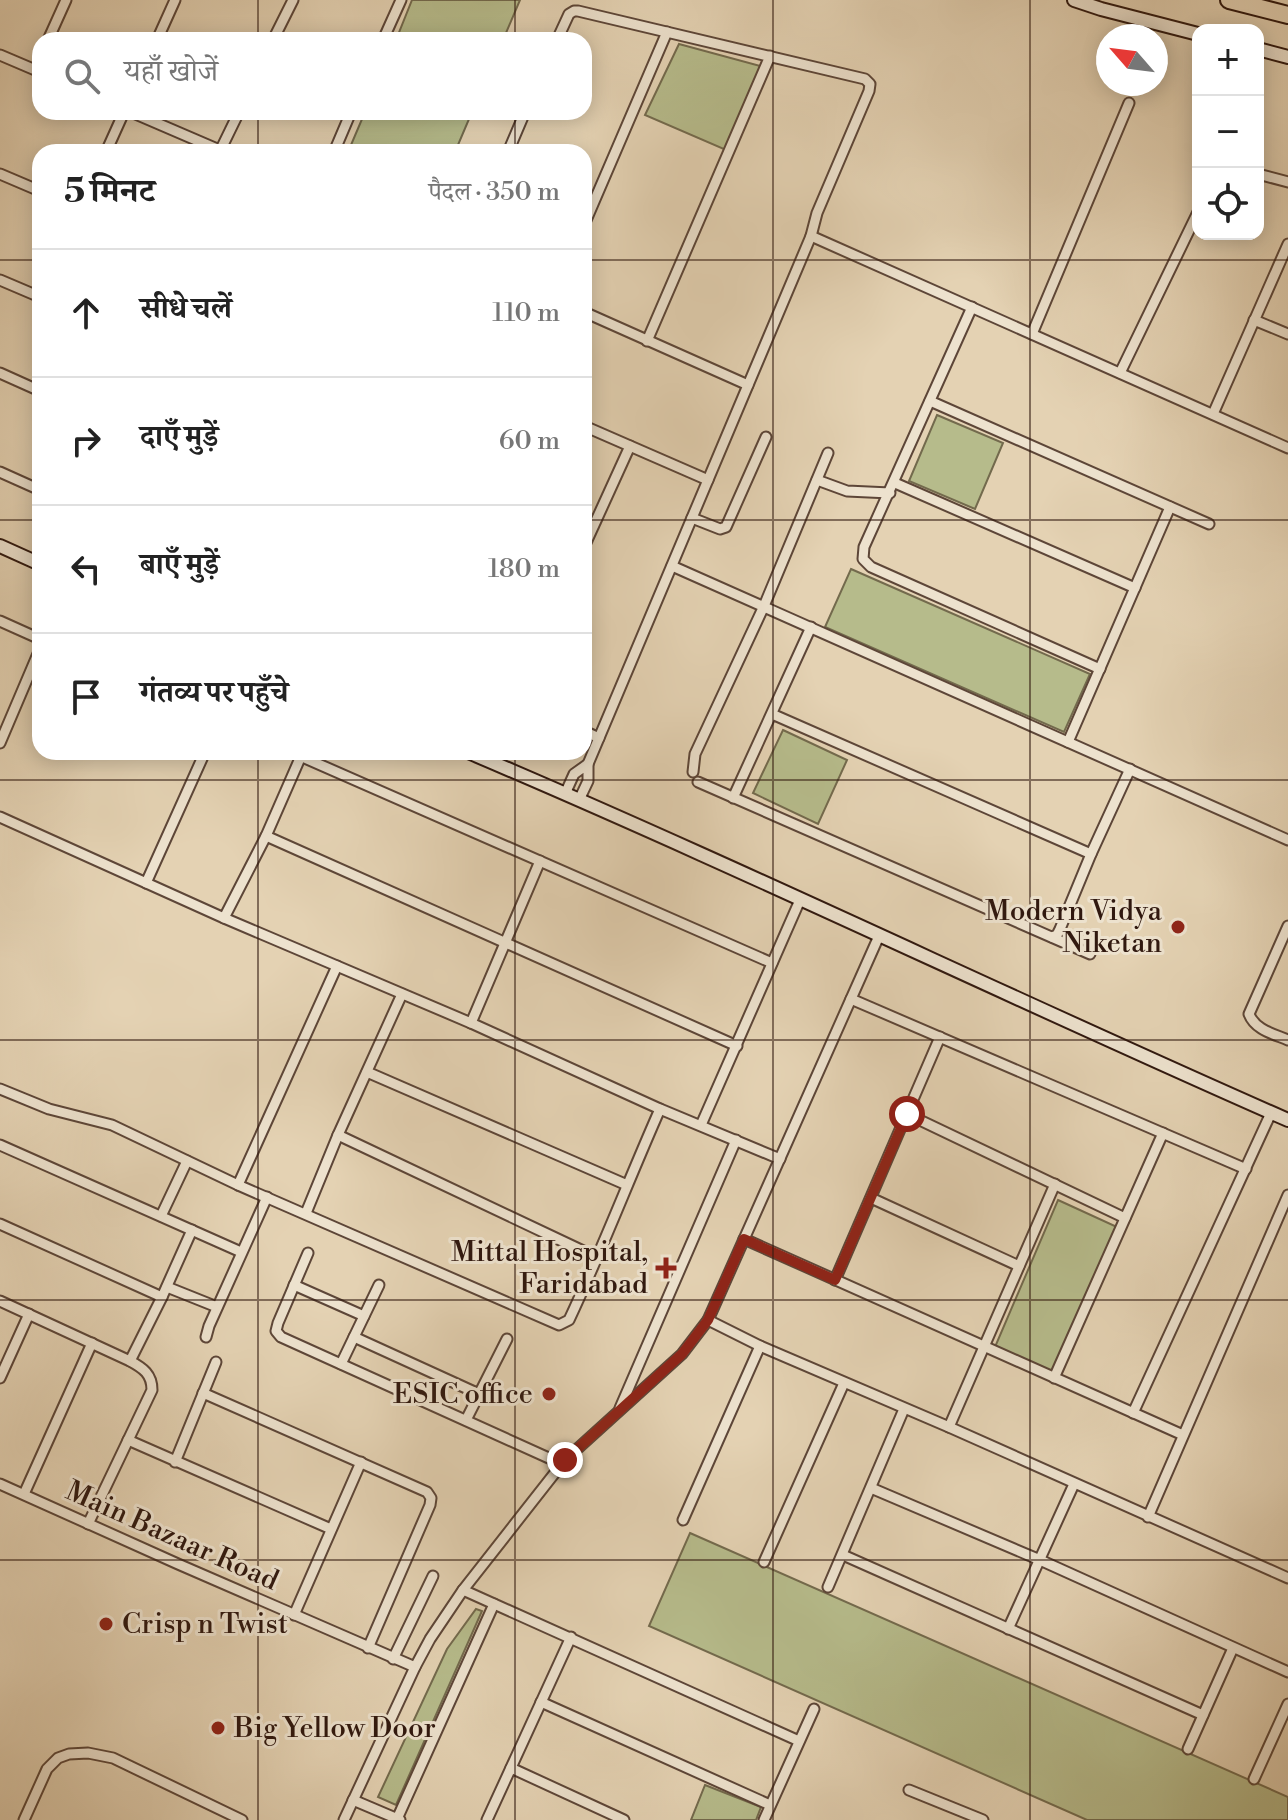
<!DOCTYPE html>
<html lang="hi">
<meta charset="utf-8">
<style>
:root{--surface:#fff;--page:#f2f2f2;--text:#222;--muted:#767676;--line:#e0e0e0}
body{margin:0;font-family:"Libre Bodoni","Noto Serif Devanagari",serif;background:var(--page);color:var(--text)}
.controls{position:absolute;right:24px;top:24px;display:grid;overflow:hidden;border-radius:16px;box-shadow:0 4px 20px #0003}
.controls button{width:72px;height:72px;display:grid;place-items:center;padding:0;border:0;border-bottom:2px solid var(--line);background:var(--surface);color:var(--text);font:40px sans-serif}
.compass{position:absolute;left:1096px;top:24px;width:72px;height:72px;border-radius:50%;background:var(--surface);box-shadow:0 4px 20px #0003;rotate:298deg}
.stop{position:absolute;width:24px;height:24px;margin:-18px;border:6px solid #8f2418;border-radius:50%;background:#fff}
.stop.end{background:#8f2418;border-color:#fff;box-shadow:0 2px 8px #0008}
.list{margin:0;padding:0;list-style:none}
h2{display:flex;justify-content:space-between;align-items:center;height:104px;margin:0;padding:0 32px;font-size:34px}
h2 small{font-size:26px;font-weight:400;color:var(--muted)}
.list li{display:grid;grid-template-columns:52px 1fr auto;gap:24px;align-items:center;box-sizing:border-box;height:128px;padding:0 32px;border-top:2px solid var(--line)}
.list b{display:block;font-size:30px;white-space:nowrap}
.list em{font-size:26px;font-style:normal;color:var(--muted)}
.icon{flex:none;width:44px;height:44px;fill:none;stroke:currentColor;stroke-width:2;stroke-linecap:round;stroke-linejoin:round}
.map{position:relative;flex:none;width:1288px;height:1820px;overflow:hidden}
.search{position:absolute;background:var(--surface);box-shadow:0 4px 20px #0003;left:32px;top:32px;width:560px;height:88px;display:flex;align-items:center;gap:20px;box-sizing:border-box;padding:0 28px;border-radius:24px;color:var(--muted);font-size:30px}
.panel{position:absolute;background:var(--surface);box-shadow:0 4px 20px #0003;left:32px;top:144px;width:560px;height:616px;border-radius:24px}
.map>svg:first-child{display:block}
</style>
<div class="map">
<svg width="1288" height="1820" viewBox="0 0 1288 1820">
<rect width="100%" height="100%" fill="#e4d2b3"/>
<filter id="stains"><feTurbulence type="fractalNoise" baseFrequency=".0025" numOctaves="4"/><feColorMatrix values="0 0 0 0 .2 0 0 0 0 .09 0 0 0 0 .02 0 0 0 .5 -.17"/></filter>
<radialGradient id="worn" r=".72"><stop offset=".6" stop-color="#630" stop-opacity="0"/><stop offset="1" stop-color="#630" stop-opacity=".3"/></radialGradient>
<g fill="#b6bb8b" stroke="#736a4d" stroke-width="2">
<polygon points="412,0 520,0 503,40 396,40"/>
<polygon points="679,44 764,67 726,150 645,115"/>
<polygon points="365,112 472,112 455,152 348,152"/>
<polygon points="937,415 1003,443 975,509 909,481"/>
<polygon points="851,569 1090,674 1064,732 825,627"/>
<polygon points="783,730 847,760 818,824 753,793"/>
<polygon points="1058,1200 1117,1227 1053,1373 995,1347"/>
<polygon points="690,1533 1288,1797 1288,1820 1087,1820 649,1626"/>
<polygon points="476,1609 482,1611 396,1805 378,1797 447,1649"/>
<polygon points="705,1785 761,1807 756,1820 691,1820"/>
</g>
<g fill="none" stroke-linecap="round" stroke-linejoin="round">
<g stroke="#5d4638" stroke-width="13">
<g id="street">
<polyline points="48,40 66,0"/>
<polyline points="157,40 175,0"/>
<polyline points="273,40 293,0"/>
<polyline points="383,40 401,0"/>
<polyline points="557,40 569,14 574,11 578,11 865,79 870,84 869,91 817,213 811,236 588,764"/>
<polyline points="0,55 40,72"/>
<polyline points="131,112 224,152"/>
<polyline points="220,151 239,112"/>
<polyline points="106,152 124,112"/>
<polyline points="334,152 351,112"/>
<polyline points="508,152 525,112"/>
<polyline points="0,174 40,191"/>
<polyline points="1258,174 1288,182"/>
<polyline points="584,225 667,32"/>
<polyline points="811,236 1288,448"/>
<polyline points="0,280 40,297"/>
<polyline points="972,307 864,547 863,559 871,567 1100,669"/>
<polyline points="584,312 748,385"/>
<polyline points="1254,320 1288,334"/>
<polyline points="1032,334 1129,103"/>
<polyline points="647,341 770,56"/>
<polyline points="0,373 40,391"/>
<polyline points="1120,373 1198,212"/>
<polyline points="930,401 1209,524"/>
<polyline points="1213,414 1288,244"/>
<polyline points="584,426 708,480"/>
<polyline points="0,472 40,490"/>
<polyline points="817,480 847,491 890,493"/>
<polyline points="895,483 1135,588"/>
<polyline points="692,518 720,529 726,527 766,437"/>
<polyline points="584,547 630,446"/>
<polyline points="672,566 1288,840"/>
<polyline points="0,621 40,639"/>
<polyline points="772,714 1091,854"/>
<polyline points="584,731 599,738"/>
<polyline points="1068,742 1170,507"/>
<polyline points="0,743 40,649"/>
<polyline points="291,752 772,963"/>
<polyline points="693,772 695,754 764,606 828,453"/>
<polyline points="698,782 1090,954"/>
<polyline points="565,794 574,774 588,764 588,781 579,800"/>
<polyline points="733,798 811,627"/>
<polyline points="0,817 224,918 471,1023 660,1109 780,1159"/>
<polyline points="266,836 737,1046"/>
<polyline points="146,883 205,752"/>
<polyline points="224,918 266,836 301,756"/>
<path d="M 1288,926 L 1249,1014 C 1255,1030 1274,1034 1288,1040"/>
<polyline points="1052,937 1057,935 1060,929 1091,854 1130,769"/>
<polyline points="851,999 1246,1169"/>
<polyline points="471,1023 540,861"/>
<polyline points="367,1072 627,1185"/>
<path d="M 0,1089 L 49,1109 L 112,1125 L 238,1185 L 559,1325 L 569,1320 C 602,1250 629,1179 660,1109"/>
<polyline points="907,1114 1125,1218"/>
<polyline points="701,1125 800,900"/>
<polyline points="338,1135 598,1258"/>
<polyline points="0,1145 241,1252"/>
<polyline points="238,1185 337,966"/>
<polyline points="871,1198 1019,1266"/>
<polyline points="306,1213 338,1135 402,994"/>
<polyline points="161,1216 187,1161"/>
<polyline points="0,1224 162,1297"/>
<polyline points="744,1239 1183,1435"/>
<polyline points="308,1253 278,1323 276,1331 281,1337 562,1464"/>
<polyline points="835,1280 940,1037"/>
<polyline points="294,1285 364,1316"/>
<polyline points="167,1287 217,1307"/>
<path d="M 0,1301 L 130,1361 C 143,1368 152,1374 152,1390 L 88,1524"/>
<polyline points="708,1320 760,1346 949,1427 1288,1578"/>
<polyline points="206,1337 209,1326 267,1197"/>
<polyline points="354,1337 479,1394"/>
<polyline points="130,1361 162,1297 192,1230"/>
<polyline points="341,1364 379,1285"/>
<polyline points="0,1378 29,1314"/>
<polyline points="1054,1378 1163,1133"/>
<polyline points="203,1393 427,1492 431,1498 430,1505 368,1648"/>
<polyline points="620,1408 736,1140"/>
<polyline points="1133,1413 1271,1113"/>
<polyline points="466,1420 507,1339"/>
<polyline points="949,1427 1055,1184"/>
<polyline points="128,1440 331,1529"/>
<polyline points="175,1462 216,1362"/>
<polyline points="0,1484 178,1564 415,1667"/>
<polyline points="871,1488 1040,1560 1288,1672"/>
<polyline points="24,1494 92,1343"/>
<polyline points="1148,1517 1288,1195"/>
<polyline points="683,1520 760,1346"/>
<polyline points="843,1555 1203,1715"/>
<polyline points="764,1562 844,1383"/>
<polyline points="828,1587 904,1409"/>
<polyline points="463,1590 799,1741"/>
<polyline points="294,1615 361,1462"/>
<polyline points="1008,1629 1074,1484"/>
<polyline points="393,1659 433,1576"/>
<polyline points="541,1702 770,1805"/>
<polyline points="1188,1749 1233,1648"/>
<polyline points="511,1768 624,1820"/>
<polyline points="1254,1779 1288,1704"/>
<polyline points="909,1790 983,1820"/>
<polyline points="353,1800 400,1820"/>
<polyline points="397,1819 494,1604"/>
<polyline points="24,1820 47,1769 58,1758 69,1754 88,1753 113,1758 242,1820"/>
<polyline points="344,1820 415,1667 430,1639 463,1590 565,1460 682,1354 708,1320 879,936"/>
<polyline points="487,1820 571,1637"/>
<polyline points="764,1820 814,1709"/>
</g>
</g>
<g stroke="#30180f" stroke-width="16">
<g id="secondary">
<polyline points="1074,0 1101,9 1198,34"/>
<polyline points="1258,49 1288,57"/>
<polyline points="0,546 40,564"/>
<path d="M 468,752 C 744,869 1014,1000 1288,1120"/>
</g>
</g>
<g stroke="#30180f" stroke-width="20">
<polyline id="highway" points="1229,0 1288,15"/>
</g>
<use href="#street" stroke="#ede2ce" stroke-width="9"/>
<use href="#secondary" stroke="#ede2ce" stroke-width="12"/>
<use href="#highway" stroke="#e4d2b3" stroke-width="16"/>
</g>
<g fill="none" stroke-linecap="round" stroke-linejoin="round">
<polyline stroke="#8f2418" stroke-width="10" points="565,1460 682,1354 708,1320 744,1239 835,1280 907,1114"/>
</g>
<path fill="none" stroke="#30180f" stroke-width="2" stroke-opacity="0.55" d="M 258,0 L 258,40M 515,0 L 515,40M 773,0 L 773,1820M 1030,0 L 1030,1820M 258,112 L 258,152M 515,112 L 515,152M 0,260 L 40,260M 584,260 L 1288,260M 0,520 L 40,520M 584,520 L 1288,520M 258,752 L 258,1820M 515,752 L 515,1820M 0,780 L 1288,780M 0,1040 L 1288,1040M 0,1300 L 1288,1300M 0,1560 L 1288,1560"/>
<g fill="#8f2418" stroke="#ede2ce" stroke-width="3">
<circle cx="1178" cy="927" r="8"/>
<path d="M662 1256h8v8h8v8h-8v8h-8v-8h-8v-8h8z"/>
<circle cx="549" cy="1394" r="8"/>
<circle cx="106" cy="1624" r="8"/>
<circle cx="218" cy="1728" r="8"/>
</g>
<g text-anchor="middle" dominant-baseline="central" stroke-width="6" stroke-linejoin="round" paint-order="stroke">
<g font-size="28" fill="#30180f" stroke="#ede2ce" text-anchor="end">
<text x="1162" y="911">Modern Vidya<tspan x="1162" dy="32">Niketan</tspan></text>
<text x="648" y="1252">Mittal Hospital,<tspan x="648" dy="32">Faridabad</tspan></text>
<text x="533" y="1394">ESIC office</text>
<text x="122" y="1624" text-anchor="start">Crisp n Twist</text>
<text x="234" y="1728" text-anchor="start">Big Yellow Door</text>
</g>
<g font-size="28" fill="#30180f" stroke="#ede2ce">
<text transform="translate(172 1536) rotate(24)">Main Bazaar Road</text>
</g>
</g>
<rect width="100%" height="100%" filter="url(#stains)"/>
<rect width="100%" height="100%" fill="url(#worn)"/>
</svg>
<div class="controls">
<button>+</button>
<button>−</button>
<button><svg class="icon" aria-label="locate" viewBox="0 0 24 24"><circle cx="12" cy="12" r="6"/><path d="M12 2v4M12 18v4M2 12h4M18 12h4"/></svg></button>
</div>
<svg class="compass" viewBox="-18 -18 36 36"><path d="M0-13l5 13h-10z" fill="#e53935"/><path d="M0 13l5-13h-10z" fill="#767676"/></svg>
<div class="stop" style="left:907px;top:1114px"></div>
<div class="stop end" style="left:565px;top:1460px"></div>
<div class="search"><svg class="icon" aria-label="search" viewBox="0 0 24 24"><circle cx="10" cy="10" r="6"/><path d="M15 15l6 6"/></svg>यहाँ खोजें</div>
<section class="panel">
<h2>5 मिनट<small>पैदल · 350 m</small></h2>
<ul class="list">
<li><svg class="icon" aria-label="ahead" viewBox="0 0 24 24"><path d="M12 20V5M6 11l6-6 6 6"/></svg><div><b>सीधे चलें</b></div><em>110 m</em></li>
<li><svg class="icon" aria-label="right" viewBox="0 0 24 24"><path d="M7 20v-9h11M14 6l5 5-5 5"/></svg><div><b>दाएँ मुड़ें</b></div><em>60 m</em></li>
<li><svg class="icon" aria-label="left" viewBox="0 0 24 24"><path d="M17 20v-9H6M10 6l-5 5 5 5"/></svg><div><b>बाएँ मुड़ें</b></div><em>180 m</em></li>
<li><svg class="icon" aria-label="arrive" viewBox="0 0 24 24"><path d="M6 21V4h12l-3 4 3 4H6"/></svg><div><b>गंतव्य पर पहुँचे</b></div></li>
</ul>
</section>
</div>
